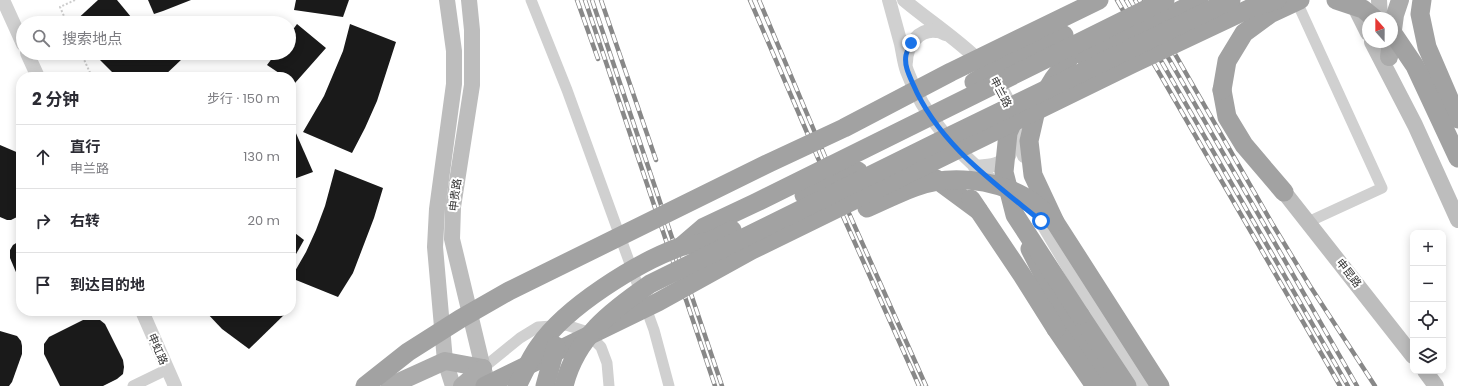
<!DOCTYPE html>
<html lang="zh">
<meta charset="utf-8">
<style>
:root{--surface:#fff;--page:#f7f7f7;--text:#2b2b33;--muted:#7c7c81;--line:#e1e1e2}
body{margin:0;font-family:Poppins,"Noto Sans SC",sans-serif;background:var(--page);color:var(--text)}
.controls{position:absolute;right:12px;bottom:12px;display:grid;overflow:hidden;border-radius:8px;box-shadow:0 2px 10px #0003}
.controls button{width:36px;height:36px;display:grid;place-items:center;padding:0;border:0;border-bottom:1px solid var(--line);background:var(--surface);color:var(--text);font:20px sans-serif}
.compass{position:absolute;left:1362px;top:12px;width:36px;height:36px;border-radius:50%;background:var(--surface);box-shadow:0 2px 10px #0003;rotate:339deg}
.stop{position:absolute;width:12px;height:12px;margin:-9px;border:3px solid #1a73e8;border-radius:50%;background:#fff}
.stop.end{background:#1a73e8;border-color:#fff;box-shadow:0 1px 4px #0008}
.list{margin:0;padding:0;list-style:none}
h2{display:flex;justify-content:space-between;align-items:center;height:52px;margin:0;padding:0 16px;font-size:17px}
h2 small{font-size:13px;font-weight:400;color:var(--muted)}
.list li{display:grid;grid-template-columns:26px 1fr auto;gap:12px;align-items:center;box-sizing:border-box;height:64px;padding:0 16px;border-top:1px solid var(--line)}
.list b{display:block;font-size:15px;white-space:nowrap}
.list p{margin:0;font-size:13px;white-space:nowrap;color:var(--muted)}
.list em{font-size:13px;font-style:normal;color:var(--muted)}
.icon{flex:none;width:22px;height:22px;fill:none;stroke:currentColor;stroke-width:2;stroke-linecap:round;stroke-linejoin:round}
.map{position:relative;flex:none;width:1458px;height:386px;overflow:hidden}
.search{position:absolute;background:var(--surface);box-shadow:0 2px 10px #0003;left:16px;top:16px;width:280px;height:44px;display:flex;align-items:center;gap:10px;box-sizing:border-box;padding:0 14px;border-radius:22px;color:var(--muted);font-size:15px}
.panel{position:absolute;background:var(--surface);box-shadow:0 2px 10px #0003;left:16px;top:72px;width:280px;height:244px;border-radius:16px}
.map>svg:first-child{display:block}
</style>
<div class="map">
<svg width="1458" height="386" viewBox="0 0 1458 386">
<rect width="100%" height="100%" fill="#fff"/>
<g fill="#1a1a1a">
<polygon points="98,0 117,0 136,23 73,23"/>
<polygon points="148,0 191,0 163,11 154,14"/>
<polygon points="296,0 349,0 343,17 294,10"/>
<polygon points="297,24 326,48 295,83 291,81 291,77 285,77 267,65 276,53 289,53 289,35"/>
<polygon points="350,24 396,42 377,101 365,128 352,153 303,132 324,96 343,51"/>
<polygon points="93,53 173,53 182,59 163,77 117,77"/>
<polygon points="295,131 313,172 291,180 291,133"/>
<polygon points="0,145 21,154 21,215 11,220 7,220 0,217"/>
<polygon points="335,169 383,188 374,218 353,273 338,297 291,278 306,252 316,230 325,206"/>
<polygon points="291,230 304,240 291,263"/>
<polygon points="21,240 21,284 10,258 10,250 13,245"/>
<polygon points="205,311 288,311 249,349 222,329"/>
<polygon points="83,320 100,320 105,324 123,360 124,367 123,374 117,379 103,386 60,386 44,354 44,344 49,337"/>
<polygon points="0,331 17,336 21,341 22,346 22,354 12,382 9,386 0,386"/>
</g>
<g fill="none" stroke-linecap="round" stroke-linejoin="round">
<g stroke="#cdcdcd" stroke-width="2" stroke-dasharray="2 2" stroke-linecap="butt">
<polyline points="67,23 60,7 75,0"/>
<polyline points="81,53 92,77"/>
</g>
<g stroke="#d0d0d0" stroke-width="11">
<polyline points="531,0 567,90 654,330 669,386"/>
<polyline points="1296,0 1382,188 1308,222"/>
<polyline points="483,368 520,338 538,327 566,325 585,331 601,347 607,363 609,386"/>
<polyline points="133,386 168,369"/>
</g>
<g stroke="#d0d0d0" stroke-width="14">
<polyline points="3,0 23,44"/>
<path d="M 889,0 C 893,15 897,29 901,44 C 903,53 904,63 907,71 C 924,119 959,153 997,185"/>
<path d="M 904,0 C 937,28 987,57 1006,97 C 1014,116 1019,137 1024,156"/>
<polyline points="27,53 38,77"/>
<path d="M 906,62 C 906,46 919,28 937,31 C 940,31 943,33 946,34"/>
<path d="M 975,167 C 989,166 1001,166 1010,154"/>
<polyline points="1036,204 1041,221 1075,278 1144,386"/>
<polyline points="142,311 175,386"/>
</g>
<g stroke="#bdbdbd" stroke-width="16">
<polyline points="447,0 454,51 454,84 437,209 435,247 445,361 453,386"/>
<polyline points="469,0 472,30 472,85 453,207 452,239 483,368 487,379"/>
<polyline points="1379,0 1380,18"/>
<polyline points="1352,1 1368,33"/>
<polyline points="1372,42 1415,125 1458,220"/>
<polyline points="1284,192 1413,356"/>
<polyline points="1425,371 1436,386"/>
</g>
<g stroke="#ababab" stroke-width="18">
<polyline points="1392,37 1395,15 1400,0"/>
<polyline points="1389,57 1391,42"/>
<polyline points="390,386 445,361 483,368"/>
<polyline points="462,386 483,368"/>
</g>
<g stroke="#a2a2a2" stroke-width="19">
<polyline points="1422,0 1420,14 1427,47 1458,119"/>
<polyline points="1089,43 1071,56 1054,78 1037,106 1029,141 1033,175 1055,222 1160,386"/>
<polyline points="1222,90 1227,117 1244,145 1284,192"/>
<polyline points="1030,249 1068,323 1111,386"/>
<polyline points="1080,315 1127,386"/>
<polyline points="1056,329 1095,386"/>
</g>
<g stroke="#888" stroke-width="4.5">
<g id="rail">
<polyline points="577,0 598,59"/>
<polyline points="585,0 715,386"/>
<polyline points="592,0 722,386"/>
<polyline points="601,0 656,160"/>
<polyline points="750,0 842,214 919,386"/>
<polyline points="759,0 848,211 926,386"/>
<polyline points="1117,0 1340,386"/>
<polyline points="1126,0 1348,386"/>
<polyline points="1135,0 1357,386"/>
<polyline points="1144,0 1273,225 1310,286 1375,386"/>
</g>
</g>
<use href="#rail" stroke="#fff" stroke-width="3" stroke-dasharray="9" stroke-linecap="butt"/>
<g stroke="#a2a2a2" stroke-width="19">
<polyline points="1336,0 1363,9 1374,18"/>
<polyline points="1392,32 1415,66 1458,158"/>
<polyline points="1085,57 1199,1"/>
<polyline points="974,82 1004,63 1064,35"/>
<polyline points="1222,90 1227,61 1244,33 1270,14 1300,0"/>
<polyline points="1015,117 1008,133 1004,172 1015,215 1080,315"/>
<polyline points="908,169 936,179 978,210"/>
<polyline points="804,195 832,180 858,171"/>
<polyline points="971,199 1022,275 1056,329"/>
<path d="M 867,208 C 882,201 899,193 915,187 C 949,174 993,179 1025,197 C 1036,203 1046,213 1055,222"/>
<polyline points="683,245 704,227 755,203 1165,0"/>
<polyline points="365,386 408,352 460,319 509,291 769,163 844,128 951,72 1099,0"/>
<polyline points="485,386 658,302 752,250 1132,64 1253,7 1277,0"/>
<path d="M 517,386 C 524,373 530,358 539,346 C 566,307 636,263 680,247 C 689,244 700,244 710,241 C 717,238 725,234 732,230"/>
<polyline points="545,386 556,346"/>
<path d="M 564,386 C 576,337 611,311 650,284 L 948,137 L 1231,0"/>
</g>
</g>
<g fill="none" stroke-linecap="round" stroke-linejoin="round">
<path stroke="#1a73e8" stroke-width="5" d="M 911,43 C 909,47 907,51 906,55 C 904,65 909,75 913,84 C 938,143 992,181 1041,221"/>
</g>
<g text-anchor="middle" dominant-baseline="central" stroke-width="4" stroke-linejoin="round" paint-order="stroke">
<g font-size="11" fill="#333" stroke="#fff">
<text transform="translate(1001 92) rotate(62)">申兰路</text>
<text transform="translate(455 195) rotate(-83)">申贵路</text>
<text transform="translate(1349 273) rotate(52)">申昆路</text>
<text transform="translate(158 349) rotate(66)">申虹路</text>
</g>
</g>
</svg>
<div class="controls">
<button>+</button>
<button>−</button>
<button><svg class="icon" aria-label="locate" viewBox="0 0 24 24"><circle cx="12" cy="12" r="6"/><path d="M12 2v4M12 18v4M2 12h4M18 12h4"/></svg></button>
<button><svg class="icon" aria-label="layers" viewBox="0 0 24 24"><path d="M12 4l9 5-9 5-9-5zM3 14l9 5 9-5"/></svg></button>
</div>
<svg class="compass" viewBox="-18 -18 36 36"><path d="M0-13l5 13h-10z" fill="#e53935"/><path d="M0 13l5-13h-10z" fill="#7c7c81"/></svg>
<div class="stop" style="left:1041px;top:221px"></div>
<div class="stop end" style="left:911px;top:43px"></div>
<div class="search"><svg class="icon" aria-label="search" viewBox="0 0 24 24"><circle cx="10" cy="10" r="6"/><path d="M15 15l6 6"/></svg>搜索地点</div>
<section class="panel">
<h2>2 分钟<small>步行 · 150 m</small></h2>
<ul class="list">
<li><svg class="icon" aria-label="ahead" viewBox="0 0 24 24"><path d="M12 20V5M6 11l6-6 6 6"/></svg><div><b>直行</b><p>申兰路</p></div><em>130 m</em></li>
<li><svg class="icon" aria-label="right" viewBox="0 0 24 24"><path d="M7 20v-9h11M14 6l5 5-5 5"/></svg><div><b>右转</b></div><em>20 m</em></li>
<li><svg class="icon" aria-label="arrive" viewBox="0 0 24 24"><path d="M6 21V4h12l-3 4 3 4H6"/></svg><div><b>到达目的地</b></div></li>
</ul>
</section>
</div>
